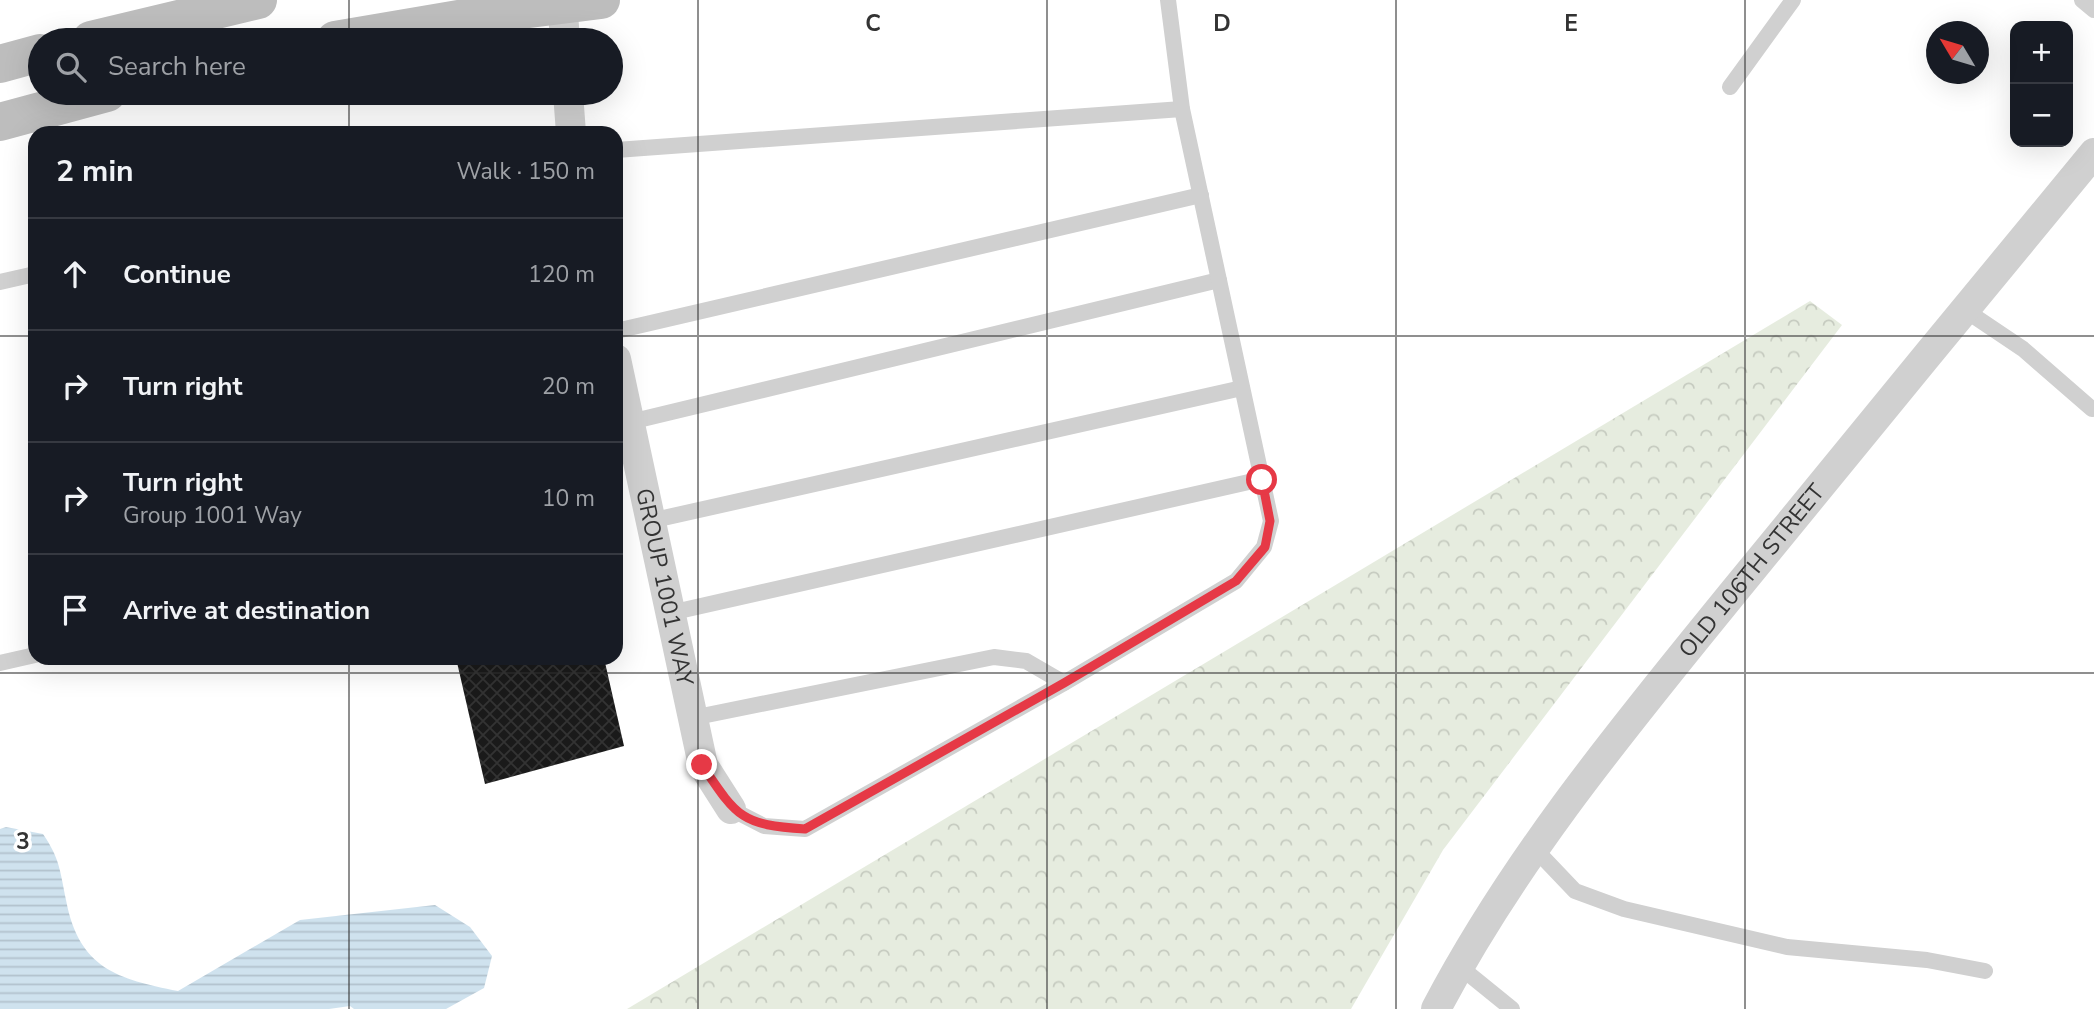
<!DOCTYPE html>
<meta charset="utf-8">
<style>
:root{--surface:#171b24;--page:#20242c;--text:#f1f3f6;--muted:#9ea1a6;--line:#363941}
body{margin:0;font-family:"Nunito Sans",sans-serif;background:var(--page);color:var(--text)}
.controls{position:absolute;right:21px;top:21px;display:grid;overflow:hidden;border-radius:14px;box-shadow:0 7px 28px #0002}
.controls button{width:63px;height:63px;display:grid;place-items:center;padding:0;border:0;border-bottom:2px solid var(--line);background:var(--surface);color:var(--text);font:35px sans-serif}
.compass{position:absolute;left:1926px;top:21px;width:63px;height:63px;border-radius:50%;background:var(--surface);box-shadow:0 7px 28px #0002;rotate:308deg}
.stop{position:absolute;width:21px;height:21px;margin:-16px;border:5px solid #e63946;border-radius:50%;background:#fff}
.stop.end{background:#e63946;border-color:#fff;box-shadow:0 2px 7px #0008}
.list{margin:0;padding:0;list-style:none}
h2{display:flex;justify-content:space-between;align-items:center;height:91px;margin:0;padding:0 28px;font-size:30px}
h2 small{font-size:23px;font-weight:400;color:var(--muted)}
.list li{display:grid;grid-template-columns:46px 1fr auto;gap:21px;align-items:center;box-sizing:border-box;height:112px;padding:0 28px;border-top:2px solid var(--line)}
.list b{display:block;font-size:26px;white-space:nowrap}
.list p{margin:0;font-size:23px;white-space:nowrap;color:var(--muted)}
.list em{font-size:23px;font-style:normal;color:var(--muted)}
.icon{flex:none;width:38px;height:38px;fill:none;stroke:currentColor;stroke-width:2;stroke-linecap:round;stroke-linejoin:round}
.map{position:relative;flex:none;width:2094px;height:1009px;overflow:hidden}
.search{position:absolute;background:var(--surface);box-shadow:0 7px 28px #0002;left:28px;top:28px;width:595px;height:77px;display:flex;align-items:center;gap:18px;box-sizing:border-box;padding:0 24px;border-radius:38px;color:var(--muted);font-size:26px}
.panel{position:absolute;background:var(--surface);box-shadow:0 7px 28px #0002;left:28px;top:126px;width:595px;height:539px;border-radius:21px}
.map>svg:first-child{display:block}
</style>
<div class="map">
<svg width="2094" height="1009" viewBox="0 0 2094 1009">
<defs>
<pattern id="forest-crowns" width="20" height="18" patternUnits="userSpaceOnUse" patternTransform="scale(1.75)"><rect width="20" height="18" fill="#e6ecdf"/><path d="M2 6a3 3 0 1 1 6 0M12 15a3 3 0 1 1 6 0" fill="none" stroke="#c6cbc0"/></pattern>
<pattern id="water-rules" width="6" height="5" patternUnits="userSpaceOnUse" patternTransform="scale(1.75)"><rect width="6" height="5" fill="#cfe2ee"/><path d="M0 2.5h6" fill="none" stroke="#b2c2cd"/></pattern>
<pattern id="building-cross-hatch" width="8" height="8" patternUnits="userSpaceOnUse" patternTransform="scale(1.75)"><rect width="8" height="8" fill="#1a1a1a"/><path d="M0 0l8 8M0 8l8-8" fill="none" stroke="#333"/></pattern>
</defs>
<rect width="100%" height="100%" fill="#fff"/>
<polygon fill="url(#forest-crowns)" points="1810,301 1842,325 1443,850 1351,1009 627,1009"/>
<path fill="url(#water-rules)" d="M 6,827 L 43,834 C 60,859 60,871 66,900 C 79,969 118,979 178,991 L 300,920 L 435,905 L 470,927 L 492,956 L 484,988 L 446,1009 L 354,1009 L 350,1006 L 329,1009 L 0,1009 L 0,829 Z"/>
<polygon fill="url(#building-cross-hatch)" points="456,658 604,658 624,746 485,784"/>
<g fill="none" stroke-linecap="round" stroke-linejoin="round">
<g stroke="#d0d0d0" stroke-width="16">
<polyline points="2082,0 2094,10"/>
<polyline points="1730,87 1793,0"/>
<polyline points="616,150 1182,109"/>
<polyline points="0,282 35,274"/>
<polyline points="1965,310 2023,349 2092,409"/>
<polyline points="616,331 1201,195"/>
<polyline points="630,422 1219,280"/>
<polyline points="650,521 1242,388"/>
<polyline points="670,613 1262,479"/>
<polyline points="0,663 35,655"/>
<polyline points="692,718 994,657 1026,661 1064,683"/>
<polyline points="731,809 764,826 805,829 1064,683 1236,581 1264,547 1271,521 1182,109 1168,0"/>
<polyline points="1534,848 1575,891 1624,909 1787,947 1927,960 1985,971"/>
<polyline points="1459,966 1512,1009"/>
</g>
<g stroke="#d0d0d0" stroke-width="30">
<polyline points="562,0 565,40"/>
<polyline points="568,93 571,133"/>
<path id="s1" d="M 616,359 L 703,765 L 731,809"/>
<path id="s2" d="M 1436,1009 C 1515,858 1625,726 1732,594 C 1852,446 1973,300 2094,153"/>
</g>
<g stroke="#bdbdbd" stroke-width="38">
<polyline points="91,40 258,0"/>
<polyline points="335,40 482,15 601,0"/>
<polyline points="0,64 40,53"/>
<polyline points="0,122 107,93"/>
</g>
</g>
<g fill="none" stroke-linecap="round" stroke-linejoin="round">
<path stroke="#e63946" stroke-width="9" d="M 702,765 C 737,817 741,825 805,829 L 1064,683 L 1236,581 L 1265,547 L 1270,521 L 1262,480"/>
</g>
<path fill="none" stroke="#333" stroke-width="2" stroke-opacity="0.55" d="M 349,0 L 349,40M 698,0 L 698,1009M 1047,0 L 1047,1009M 1396,0 L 1396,1009M 1745,0 L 1745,1009M 349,93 L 349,133M 0,336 L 35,336M 616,336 L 2094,336M 349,658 L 349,1009M 0,673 L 2094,673"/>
<g text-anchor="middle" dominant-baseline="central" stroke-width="7" stroke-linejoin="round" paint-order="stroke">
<g font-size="23" fill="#333" stroke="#fff">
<text stroke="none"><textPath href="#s2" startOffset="541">OLD 106TH STREET</textPath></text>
<text stroke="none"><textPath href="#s1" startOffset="233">GROUP 1001 WAY</textPath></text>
</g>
</g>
<g font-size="23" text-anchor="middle" font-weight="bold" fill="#333" stroke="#fff" stroke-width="7" stroke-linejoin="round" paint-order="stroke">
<text x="873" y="31">C</text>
<text x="1222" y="31">D</text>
<text x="1571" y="31">E</text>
<text x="23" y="849">3</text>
</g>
</svg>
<div class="controls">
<button>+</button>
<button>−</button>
</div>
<svg class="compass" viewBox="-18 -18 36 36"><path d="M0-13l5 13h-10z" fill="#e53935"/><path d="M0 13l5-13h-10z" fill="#9ea1a6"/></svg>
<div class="stop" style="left:1262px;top:480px"></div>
<div class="stop end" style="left:702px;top:765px"></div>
<div class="search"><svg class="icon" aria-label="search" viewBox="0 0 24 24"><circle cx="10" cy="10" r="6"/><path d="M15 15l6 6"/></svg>Search here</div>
<section class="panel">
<h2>2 min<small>Walk · 150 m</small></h2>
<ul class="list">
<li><svg class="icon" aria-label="ahead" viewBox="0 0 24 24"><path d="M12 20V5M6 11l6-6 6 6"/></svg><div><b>Continue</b></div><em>120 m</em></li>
<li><svg class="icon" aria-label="right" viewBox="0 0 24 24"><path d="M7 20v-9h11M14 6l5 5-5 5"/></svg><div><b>Turn right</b></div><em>20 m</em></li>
<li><svg class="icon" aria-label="right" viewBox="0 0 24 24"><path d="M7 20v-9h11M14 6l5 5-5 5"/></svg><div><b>Turn right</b><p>Group 1001 Way</p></div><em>10 m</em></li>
<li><svg class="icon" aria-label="arrive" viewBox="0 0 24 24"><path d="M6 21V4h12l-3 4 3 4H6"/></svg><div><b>Arrive at destination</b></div></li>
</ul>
</section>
</div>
